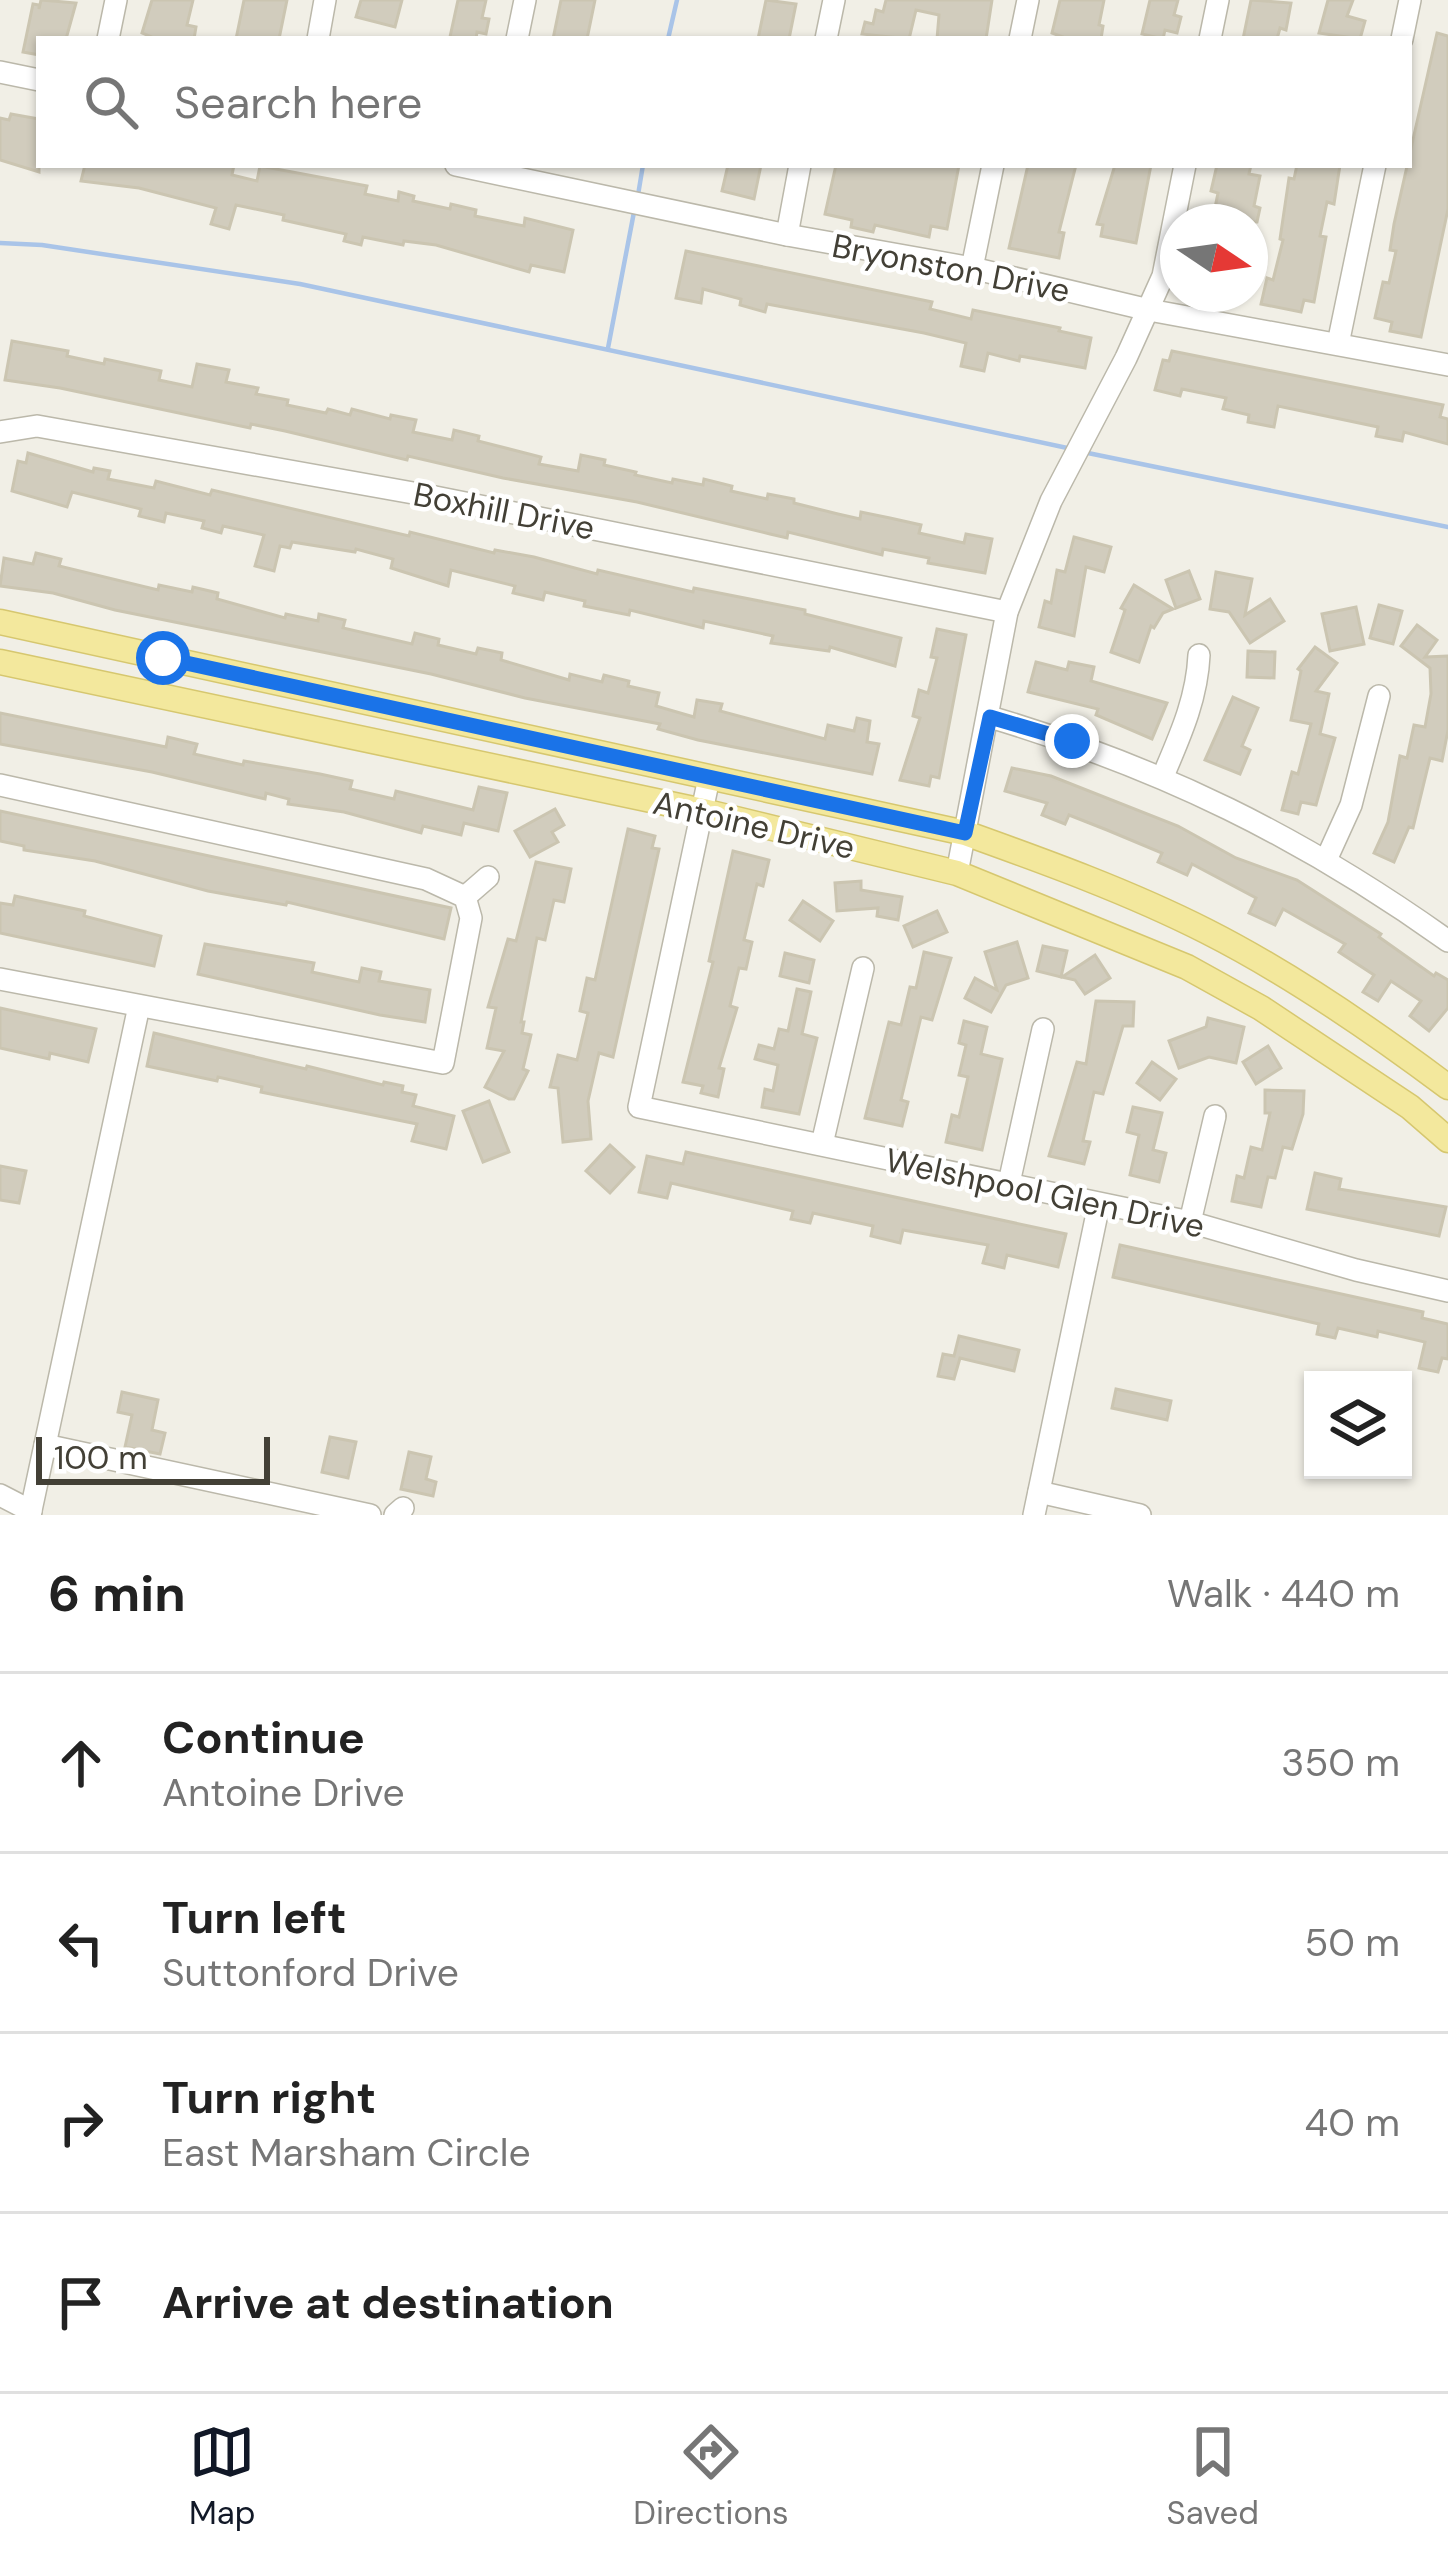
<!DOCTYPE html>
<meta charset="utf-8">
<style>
:root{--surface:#fff;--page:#f6f6f6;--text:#222;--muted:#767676;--line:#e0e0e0;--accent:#111827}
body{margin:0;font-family:"DM Sans",sans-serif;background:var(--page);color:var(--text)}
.controls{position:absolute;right:36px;bottom:36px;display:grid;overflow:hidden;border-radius:0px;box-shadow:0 3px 9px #0004}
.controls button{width:108px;height:108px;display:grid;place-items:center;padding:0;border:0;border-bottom:3px solid var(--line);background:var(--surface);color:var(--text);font:60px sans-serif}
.compass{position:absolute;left:1160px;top:204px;width:108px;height:108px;border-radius:50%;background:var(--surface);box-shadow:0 3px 9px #0004;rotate:103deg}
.scale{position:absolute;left:36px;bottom:30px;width:234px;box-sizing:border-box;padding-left:12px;border:6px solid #434036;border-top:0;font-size:33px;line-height:42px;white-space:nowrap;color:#434036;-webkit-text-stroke:9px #fff;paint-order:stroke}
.stop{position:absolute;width:36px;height:36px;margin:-27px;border:9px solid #1a73e8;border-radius:50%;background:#fff}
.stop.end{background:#1a73e8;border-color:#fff;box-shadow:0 3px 12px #0008}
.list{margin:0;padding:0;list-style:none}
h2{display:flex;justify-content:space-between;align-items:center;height:156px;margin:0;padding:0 48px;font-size:51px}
h2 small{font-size:39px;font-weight:400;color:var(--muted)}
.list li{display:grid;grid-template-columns:78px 1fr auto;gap:36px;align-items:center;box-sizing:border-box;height:180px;padding:0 48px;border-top:3px solid var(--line)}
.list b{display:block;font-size:45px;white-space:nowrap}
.list p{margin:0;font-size:39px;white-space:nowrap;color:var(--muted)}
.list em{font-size:39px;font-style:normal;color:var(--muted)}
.icon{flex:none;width:66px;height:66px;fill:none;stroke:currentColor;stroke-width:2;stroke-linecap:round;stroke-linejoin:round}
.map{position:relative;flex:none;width:1448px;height:1515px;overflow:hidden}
.search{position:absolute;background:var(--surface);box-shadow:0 3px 9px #0004;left:36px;right:36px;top:36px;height:132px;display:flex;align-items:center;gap:30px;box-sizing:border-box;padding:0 42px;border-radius:0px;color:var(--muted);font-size:45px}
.sheet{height:876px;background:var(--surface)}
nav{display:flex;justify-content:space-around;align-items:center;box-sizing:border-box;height:168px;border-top:3px solid var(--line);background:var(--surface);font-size:33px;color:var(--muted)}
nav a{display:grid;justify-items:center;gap:6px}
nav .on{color:var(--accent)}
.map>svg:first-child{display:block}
</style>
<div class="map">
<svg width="1448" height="1515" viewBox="0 0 1448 1515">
<rect width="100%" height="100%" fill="#f1efe6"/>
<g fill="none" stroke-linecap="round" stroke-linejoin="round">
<g stroke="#a9c4e8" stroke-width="4.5">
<polyline points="668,39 677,0"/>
<polyline points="638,195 643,165"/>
<polyline points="0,243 42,245 300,284 1072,449"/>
<polyline points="608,348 634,212"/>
<polyline points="1083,452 1448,527"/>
</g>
</g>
<g fill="#d1ccbd" stroke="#cbc5b1" stroke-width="3">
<polygon points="41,0 76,3 66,39 39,39 39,55 23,52 33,4 39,5 39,9"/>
<polygon points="152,0 193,0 187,25 196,27 194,39 156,39 142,33"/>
<polygon points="244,0 287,0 279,39 236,39"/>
<polygon points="361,0 402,0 395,27 356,17"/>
<polygon points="458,0 486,0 482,18 489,19 486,34 477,32 476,39 450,37"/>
<polygon points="561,0 595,0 587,39 553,39"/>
<polygon points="766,0 796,4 789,39 758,39"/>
<polygon points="886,0 992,0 986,39 937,39 939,15 916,10 909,39 862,34 865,22 873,24 876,10 883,12"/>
<polygon points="1060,0 1104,0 1099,25 1103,26 1101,39 1068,39 1052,33"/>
<polygon points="1150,0 1178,0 1174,15 1181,17 1177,33 1165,30 1163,39 1142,34"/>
<polygon points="1251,0 1291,3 1286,30 1280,28 1277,39 1243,39"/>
<polygon points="1328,0 1353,0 1347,16 1365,21 1360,39 1319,33"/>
<polygon points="1437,33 1448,36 1448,209 1421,337 1390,331 1392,322 1375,318 1383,282 1389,283 1396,251 1390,250 1394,224"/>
<polygon points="11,114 39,119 39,172 0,160 0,118 9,120"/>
<polygon points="85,165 234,165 232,175 257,181 260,166 367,186 365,194 398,201 399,192 414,196 413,201 450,209 451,204 476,210 475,216 524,226 525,218 573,230 564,272 531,265 529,272 436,245 404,241 403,245 363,237 361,245 344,241 346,234 283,220 284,215 236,205 229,229 211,224 216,208 139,188 81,181"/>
<polygon points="728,165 761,165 754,199 722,191"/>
<polygon points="836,165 959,165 947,229 931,226 929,237 875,225 873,232 851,227 852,220 825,214"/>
<polygon points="1028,165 1076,165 1059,232 1064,233 1059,258 1009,248"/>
<polygon points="1115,165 1151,165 1136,243 1101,236 1103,225 1097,224"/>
<polygon points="1217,165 1251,165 1249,174 1260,176 1254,206 1260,208 1257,222 1212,222 1218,193 1211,191"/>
<polygon points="1297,165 1340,165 1334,204 1327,202 1320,236 1326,237 1314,302 1304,300 1301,312 1261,304 1267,278 1273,280 1283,240 1280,239 1289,178 1294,179"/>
<polygon points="686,251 913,298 932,302 930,309 971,319 973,310 1060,328 1059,331 1091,338 1085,368 1020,356 1019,361 988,353 984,371 961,366 966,343 924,333 767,304 765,312 740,305 741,299 703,289 701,303 676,298"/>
<polygon points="12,341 68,351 67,356 104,364 105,359 161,371 159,380 192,387 197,364 229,370 226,382 258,388 256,394 288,400 287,405 326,413 328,409 350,415 352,409 390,419 391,415 416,420 413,432 452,440 454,430 479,436 478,441 541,457 539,464 578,471 581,455 605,460 604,465 636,472 635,475 672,483 673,479 703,485 704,479 732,486 731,491 767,499 768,494 794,499 794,503 838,514 860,519 861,512 890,518 921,525 919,533 964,543 966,534 992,539 985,573 928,563 929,558 883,549 882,555 788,532 787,538 770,534 637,502 503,478 408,456 407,460 285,431 251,424 250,428 60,388 5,380"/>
<polygon points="1172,351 1443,405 1440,417 1448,419 1448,444 1404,432 1402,441 1376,436 1378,427 1278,406 1274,427 1248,422 1249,415 1223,409 1226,398 1182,389 1180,396 1155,390 1163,360 1169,361"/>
<polygon points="28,453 93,472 94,468 110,471 108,479 154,488 156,481 210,495 212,490 409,536 410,532 494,553 495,550 534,557 597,574 598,570 693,592 694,588 805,610 805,614 901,638 895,666 830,647 829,651 771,643 773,636 704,621 703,628 630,610 629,615 584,606 585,601 545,592 543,600 513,593 515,586 451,570 448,586 391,568 393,559 356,549 355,552 292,542 290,548 280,546 274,571 255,566 264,535 223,526 221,533 202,528 204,521 166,513 164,522 139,516 141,509 72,492 67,507 12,491 18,461 26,463"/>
<polygon points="1074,537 1111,547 1104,572 1086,567 1074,636 1039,627 1045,601 1051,603 1057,570 1065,572"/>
<polygon points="36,553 61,559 59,566 158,590 159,585 192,592 193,587 218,593 217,599 285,618 286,614 318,621 319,614 345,620 343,628 412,644 415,633 439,639 438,645 476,654 478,648 502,653 501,660 569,680 570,674 602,682 604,675 629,681 628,686 659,693 656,706 694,717 697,700 722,704 720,711 825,739 828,725 854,731 857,718 870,721 867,742 879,744 872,774 698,740 658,729 660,724 525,698 431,674 115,610 53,593 0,586 4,558 33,564"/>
<polygon points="1189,571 1200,599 1176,608 1166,580"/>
<polygon points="1216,572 1252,579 1245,615 1270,599 1284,621 1250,643 1229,612 1210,609"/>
<polygon points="1134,585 1173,609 1163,613 1154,628 1151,626 1139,662 1111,652 1125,610 1121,608"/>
<polygon points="1379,605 1402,611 1393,644 1370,638"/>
<polygon points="1356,607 1364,644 1330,651 1322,614"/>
<polygon points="1417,625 1437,640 1425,657 1448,656 1448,730 1442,761 1430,758 1413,828 1409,827 1394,862 1374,853 1388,822 1400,756 1407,758 1414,725 1425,727 1431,694 1430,668 1401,646"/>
<polygon points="937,629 966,635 939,778 931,776 929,786 900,780 920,718 913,716 919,690 928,693 937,658 931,657"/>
<polygon points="1315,647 1337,663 1316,691 1329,694 1320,734 1335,738 1316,805 1301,802 1298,814 1282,810 1292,772 1298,774 1311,724 1291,720 1301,671 1298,669"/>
<polygon points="1248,651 1275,652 1274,678 1247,677"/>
<polygon points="1036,662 1067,670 1069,662 1094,667 1091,681 1167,703 1152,739 1096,715 1098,709 1028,692"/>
<polygon points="1233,697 1258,708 1242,746 1250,750 1240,774 1205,760"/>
<polygon points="0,713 166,747 168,737 197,744 194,754 243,765 244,761 320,774 352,781 350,789 394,799 396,791 473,810 479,787 507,793 498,831 464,823 461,835 423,826 421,833 344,812 288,804 289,799 266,793 265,799 152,772 0,744"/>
<polygon points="1012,768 1051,776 1178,826 1236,858 1297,880 1381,934 1379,937 1434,976 1436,973 1448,980 1448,1008 1429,1031 1410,1016 1421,1001 1391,981 1378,1001 1363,992 1374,975 1339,952 1345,944 1283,909 1275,925 1249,913 1256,898 1192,864 1187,875 1158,862 1162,853 1107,830 1069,815 1065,824 1042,815 1047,803 1005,791"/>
<polygon points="555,809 564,825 552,832 558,842 530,857 515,831"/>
<polygon points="0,811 451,908 444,939 287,902 286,905 208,891 95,861 24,850 24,846 0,841"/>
<polygon points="628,829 655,836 652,848 659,849 654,872 613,1057 599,1053 588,1101 591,1139 563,1142 558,1088 550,1087 558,1055 577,1060 588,1013 580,1011 587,978 595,980"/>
<polygon points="733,851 769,860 763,886 757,884 744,940 752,942 746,969 739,968 730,1006 737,1008 719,1068 724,1069 718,1097 701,1093 703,1086 683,1082 713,962 709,961"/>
<polygon points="536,862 571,869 564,902 554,900 545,940 537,938 521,1022 524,1022 522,1033 531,1035 523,1069 528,1071 514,1099 509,1099 485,1087 504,1051 487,1048 496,1008 488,1007 508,939 516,941"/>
<polygon points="861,881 861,890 902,897 898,920 877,916 878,908 837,911 835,883"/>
<polygon points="15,896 85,911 84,916 161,936 154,966 0,933 0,903 13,905"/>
<polygon points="803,901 833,921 820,941 790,920"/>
<polygon points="937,911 947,932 913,947 904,926"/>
<polygon points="1017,942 1028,978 1006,985 991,1012 965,998 975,978 997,990 985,952"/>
<polygon points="205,944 314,963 312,972 359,982 362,968 381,972 379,981 430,990 425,1022 380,1015 198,974"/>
<polygon points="1043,946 1067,951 1061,977 1037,971"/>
<polygon points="924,952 951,958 932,1020 921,1017 901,1100 908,1102 902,1126 865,1118 889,1022 901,1025 910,987 916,988"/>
<polygon points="785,953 814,960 809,983 780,976"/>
<polygon points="1095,955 1110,978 1085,994 1075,980 1062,977"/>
<polygon points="797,989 811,992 802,1034 817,1038 799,1114 762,1107 765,1089 773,1091 778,1065 755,1059 759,1045 774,1049 779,1029 788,1031"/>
<polygon points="1096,1001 1134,1002 1133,1026 1123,1026 1103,1094 1094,1092 1083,1141 1090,1142 1084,1164 1049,1156 1077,1062 1086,1064"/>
<polygon points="0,1008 96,1029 88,1062 50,1053 49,1059 0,1048"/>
<polygon points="1208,1018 1244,1027 1236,1063 1209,1057 1179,1068 1169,1041 1206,1027"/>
<polygon points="964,1021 987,1027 981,1054 1002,1059 982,1150 946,1142 952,1115 959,1117 968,1077 959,1075 966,1045 959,1043"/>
<polygon points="154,1033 306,1069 307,1066 383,1085 384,1082 403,1086 402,1092 416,1095 413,1106 454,1116 446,1149 412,1141 417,1124 261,1092 262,1087 218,1077 217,1081 147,1066"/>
<polygon points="1268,1046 1281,1068 1256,1084 1243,1062"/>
<polygon points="1152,1062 1176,1079 1160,1100 1137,1083"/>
<polygon points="1265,1090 1304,1091 1303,1114 1292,1149 1283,1147 1275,1178 1268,1177 1261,1207 1232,1201 1237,1176 1244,1178 1251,1147 1262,1150 1270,1113 1265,1113"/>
<polygon points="489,1101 509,1152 483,1162 463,1111"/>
<polygon points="1133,1107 1162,1113 1153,1150 1166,1153 1159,1182 1130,1175 1139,1135 1127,1132"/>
<polygon points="610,1145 634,1167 610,1193 586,1171"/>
<polygon points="686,1152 1066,1234 1058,1267 1007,1255 1004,1268 983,1263 988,1245 903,1230 900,1243 871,1236 873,1226 813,1213 810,1223 791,1219 793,1211 671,1183 667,1198 639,1192 647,1156 683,1164"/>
<polygon points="0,1166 26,1171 19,1203 0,1200"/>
<polygon points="1315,1173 1341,1179 1339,1189 1446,1207 1439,1236 1307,1209"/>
<polygon points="1120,1245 1423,1312 1422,1318 1448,1324 1448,1359 1442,1358 1438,1372 1419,1368 1425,1342 1378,1331 1377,1337 1338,1328 1335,1338 1317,1334 1319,1324 1113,1277"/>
<polygon points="959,1336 1019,1350 1014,1371 960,1358 954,1379 938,1376 943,1354 954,1356"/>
<polygon points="1116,1389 1171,1401 1167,1420 1112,1408"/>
<polygon points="122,1392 158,1400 152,1430 165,1433 160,1454 125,1447 132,1415 118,1412"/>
<polygon points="330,1437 356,1442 348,1478 322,1472"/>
<polygon points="409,1452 431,1457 426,1479 436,1482 433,1496 401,1489"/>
</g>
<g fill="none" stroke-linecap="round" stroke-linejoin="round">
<g stroke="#bbb8aa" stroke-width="24">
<g id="minor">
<polyline points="108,39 116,0"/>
<polyline points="318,39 325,0"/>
<polyline points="517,39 525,0"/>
<polyline points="826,39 834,0"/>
<polyline points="1020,39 1028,0"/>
<polyline points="1210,39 1218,0"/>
<polyline points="1402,39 1410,0"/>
<polyline points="0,72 39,80"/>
<polyline points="456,165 787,235 972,268 1149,310 1448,365"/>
<polyline points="787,235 800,165"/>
<polyline points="972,268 993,165"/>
<polyline points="1338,344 1375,165"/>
<polyline points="0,432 37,426 430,496 1007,612"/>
<path d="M 990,717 C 1162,768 1302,837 1448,941"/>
<path d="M 1163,776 C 1180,736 1197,699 1199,655"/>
<polyline points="709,778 639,1107 1190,1222 1356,1270 1448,1291"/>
<polyline points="0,785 426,879 465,897 471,918 443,1063 0,979"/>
<polyline points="1326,860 1351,805 1379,696"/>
<polyline points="957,873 1007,612 1051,501 1126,358 1163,276 1185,165"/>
<polyline points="465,897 488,877"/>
<polyline points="822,1144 863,968"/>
<polyline points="1009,1183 1043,1029"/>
<polyline points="1190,1222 1215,1116"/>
<polyline points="45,1445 370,1515"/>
<polyline points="1039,1492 1140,1515"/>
<polyline points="0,1495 31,1511"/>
<polyline points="30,1515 139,1006"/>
<polyline points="395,1515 403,1508"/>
<polyline points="1034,1515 1099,1204"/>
</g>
</g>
<g stroke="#d6c76f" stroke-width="27">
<g id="major">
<path d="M 0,622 L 965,833 C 1046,862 1129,892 1206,931 C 1291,974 1372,1030 1448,1087"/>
<polyline points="0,662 703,811 957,873 1187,967 1261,1008 1410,1107 1448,1140"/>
</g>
</g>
<use href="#minor" stroke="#fff" stroke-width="21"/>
<use href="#major" stroke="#f3e89d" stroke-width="24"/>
</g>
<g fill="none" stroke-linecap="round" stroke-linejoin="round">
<polyline stroke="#1a73e8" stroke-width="15" points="163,658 965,833 990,717 1072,741"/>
</g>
<g text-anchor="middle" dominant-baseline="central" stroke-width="9" stroke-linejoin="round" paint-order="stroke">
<g font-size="33" fill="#434036" stroke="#fff">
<text transform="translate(951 268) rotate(11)">Bryonston Drive</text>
<text transform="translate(504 511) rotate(11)">Boxhill Drive</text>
<text transform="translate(754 825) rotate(13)">Antoine Drive</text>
<text transform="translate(1045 1193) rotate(12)">Welshpool Glen Drive</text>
</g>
</g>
</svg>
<div class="controls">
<button><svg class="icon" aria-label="layers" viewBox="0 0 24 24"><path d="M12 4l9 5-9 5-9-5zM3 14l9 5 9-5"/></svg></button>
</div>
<svg class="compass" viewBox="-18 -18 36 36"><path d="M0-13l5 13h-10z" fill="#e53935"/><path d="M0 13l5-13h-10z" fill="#767676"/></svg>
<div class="scale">100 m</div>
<div class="stop" style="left:163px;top:658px"></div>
<div class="stop end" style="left:1072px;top:741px"></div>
<div class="search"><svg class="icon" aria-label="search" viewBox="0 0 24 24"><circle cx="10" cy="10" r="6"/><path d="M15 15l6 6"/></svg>Search here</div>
</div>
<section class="sheet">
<h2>6 min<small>Walk · 440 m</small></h2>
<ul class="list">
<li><svg class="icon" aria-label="ahead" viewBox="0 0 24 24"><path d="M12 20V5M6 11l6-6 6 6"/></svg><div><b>Continue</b><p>Antoine Drive</p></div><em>350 m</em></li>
<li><svg class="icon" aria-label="left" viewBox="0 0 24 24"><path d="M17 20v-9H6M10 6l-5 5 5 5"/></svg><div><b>Turn left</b><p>Suttonford Drive</p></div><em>50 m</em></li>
<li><svg class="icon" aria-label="right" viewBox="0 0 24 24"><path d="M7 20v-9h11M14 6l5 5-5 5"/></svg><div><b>Turn right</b><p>East Marsham Circle</p></div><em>40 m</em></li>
<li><svg class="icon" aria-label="arrive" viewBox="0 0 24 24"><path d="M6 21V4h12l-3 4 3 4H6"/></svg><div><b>Arrive at destination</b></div></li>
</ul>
</section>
<nav>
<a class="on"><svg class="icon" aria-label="map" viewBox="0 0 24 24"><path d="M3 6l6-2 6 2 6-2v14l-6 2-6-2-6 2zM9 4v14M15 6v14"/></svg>Map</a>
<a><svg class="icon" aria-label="directions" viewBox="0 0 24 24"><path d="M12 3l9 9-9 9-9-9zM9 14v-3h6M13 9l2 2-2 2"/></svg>Directions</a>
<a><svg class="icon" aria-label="saved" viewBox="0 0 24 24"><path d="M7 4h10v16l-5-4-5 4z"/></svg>Saved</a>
</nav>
